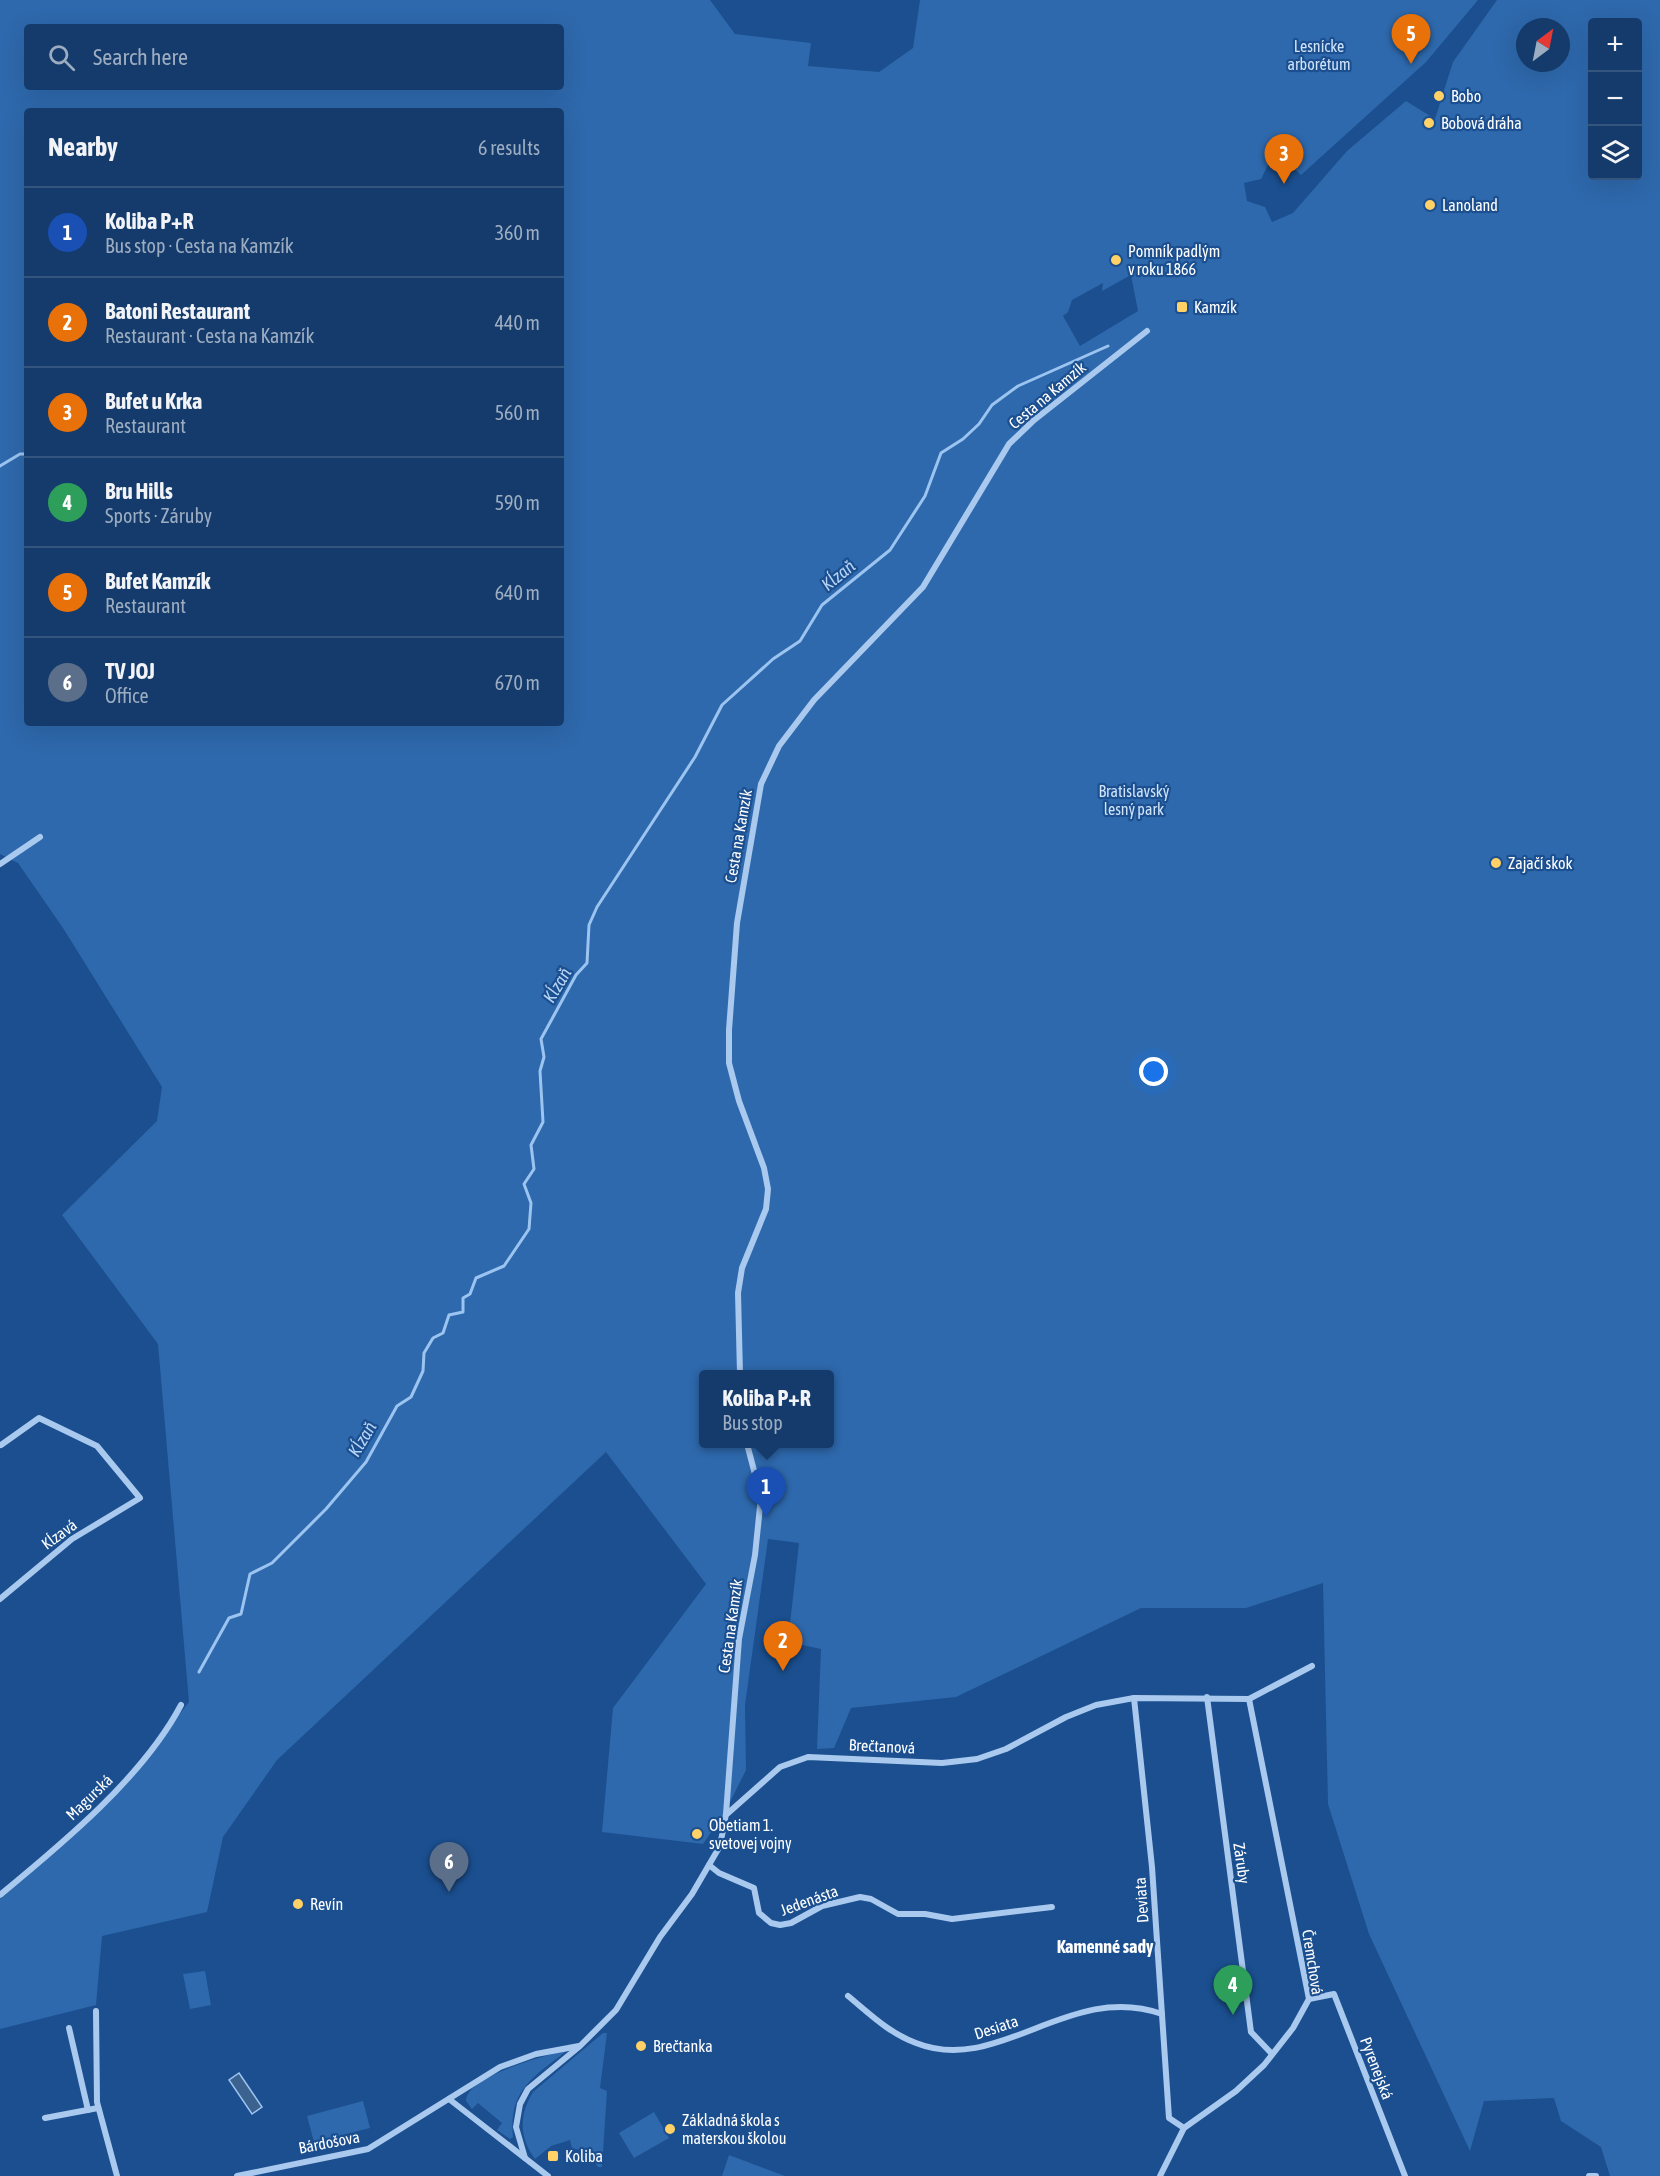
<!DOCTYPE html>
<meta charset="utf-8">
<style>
:root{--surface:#143b6b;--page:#214673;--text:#f1f3f6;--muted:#9dadc1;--line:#33557e;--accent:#e797bd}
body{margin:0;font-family:"Asap Condensed",sans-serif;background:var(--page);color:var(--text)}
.controls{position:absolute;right:18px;top:18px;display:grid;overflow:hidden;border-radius:6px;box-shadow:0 6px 24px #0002}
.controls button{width:54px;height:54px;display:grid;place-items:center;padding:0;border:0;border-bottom:2px solid var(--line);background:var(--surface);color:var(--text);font:30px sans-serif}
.compass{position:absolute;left:1516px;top:18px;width:54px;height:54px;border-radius:50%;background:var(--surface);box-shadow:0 6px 24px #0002;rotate:32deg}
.you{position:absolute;left:1154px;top:1072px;width:21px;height:21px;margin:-15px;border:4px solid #fff;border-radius:50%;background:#1a73e8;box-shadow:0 0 0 9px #1a73e833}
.badge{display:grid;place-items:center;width:39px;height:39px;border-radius:50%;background:var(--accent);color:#fff;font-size:20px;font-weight:700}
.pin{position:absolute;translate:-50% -50px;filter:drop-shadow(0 2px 3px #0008)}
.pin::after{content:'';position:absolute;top:32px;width:21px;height:18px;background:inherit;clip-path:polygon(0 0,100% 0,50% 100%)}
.popup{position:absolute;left:699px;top:1370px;width:135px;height:78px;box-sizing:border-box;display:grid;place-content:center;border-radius:6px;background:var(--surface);filter:drop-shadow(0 2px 4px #0005);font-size:20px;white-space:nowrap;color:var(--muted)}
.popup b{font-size:22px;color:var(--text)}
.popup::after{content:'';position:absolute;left:50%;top:100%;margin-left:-12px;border:12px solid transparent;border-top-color:var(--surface)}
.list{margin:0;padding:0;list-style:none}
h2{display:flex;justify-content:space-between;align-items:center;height:78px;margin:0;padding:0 24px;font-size:26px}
h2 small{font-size:20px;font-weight:400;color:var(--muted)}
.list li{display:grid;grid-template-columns:39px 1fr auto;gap:18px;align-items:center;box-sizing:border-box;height:90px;padding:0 24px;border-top:2px solid var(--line)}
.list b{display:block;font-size:22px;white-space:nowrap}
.list p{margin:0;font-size:20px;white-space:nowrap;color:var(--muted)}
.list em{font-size:20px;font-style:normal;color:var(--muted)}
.icon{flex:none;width:33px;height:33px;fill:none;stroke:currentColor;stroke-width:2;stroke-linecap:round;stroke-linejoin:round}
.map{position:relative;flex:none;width:1660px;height:2176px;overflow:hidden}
.search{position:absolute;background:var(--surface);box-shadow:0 6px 24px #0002;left:24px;top:24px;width:540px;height:66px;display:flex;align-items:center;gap:15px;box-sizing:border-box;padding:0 21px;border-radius:6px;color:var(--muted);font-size:22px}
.panel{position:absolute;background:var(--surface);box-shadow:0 6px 24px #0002;left:24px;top:108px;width:540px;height:618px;border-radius:6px}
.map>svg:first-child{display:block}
</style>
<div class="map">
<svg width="1660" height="2176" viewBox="0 0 1660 2176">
<rect width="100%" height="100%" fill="#1b4f8f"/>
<g fill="#2e69ad" fill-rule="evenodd">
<path d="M 0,0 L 710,0 L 735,34 L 811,43 L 808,66 L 879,72 L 913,48 L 920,0 L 1478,0 L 1426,62 L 1301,175 L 1275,151 L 1261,179 L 1244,183 L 1247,201 L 1265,207 L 1272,222 L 1293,213 L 1347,151 L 1406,101 L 1435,119 L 1453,62 L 1497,0 L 1660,0 L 1660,2176 L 1610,2176 L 1601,2147 L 1561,2121 L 1554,2098 L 1484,2101 L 1470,2151 L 1369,1934 L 1328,1804 L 1323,1583 L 1246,1608 L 1141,1608 L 956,1697 L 851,1708 L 834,1748 L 817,1749 L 821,1649 L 788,1642 L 799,1543 L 768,1539 L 745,1705 L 746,1770 L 725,1812 L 703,1844 L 602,1832 L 613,1708 L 706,1584 L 606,1452 L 277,1760 L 223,1837 L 207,1912 L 102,1936 L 96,2005 L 0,2029 L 0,1899 L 129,1779 L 189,1702 L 158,1344 L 62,1215 L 157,1121 L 162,1087 L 63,928 L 18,863 L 0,854 ZM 1592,22 L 1638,22 L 1638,176 L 1592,176 ZM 27,27 L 561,27 L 561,87 L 27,87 ZM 1525,27 L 1561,27 L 1561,63 L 1525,63 ZM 27,111 L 561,111 L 561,723 L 27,723 ZM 1131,275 L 1138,311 L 1080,346 L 1063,316 L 1068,312 L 1072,300 L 1103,283 L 1102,291 ZM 703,1374 L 829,1374 L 829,1444 L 703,1444 Z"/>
<polygon points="205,1971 211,2005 190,2009 183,1974"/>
<path d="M 603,2033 L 607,2033 L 600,2088 L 607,2091 L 602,2167 L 598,2167 L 588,2152 L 572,2148 L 570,2140 L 551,2146 L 535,2159 C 519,2137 519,2115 533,2092 Z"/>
<path d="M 568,2050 C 535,2076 508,2089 513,2137 L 510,2139 L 497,2130 L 502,2123 L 478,2103 L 472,2109 L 466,2101 C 466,2076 547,2055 568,2050 Z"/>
<polygon points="363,2101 370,2128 314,2142 307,2116"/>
<polygon points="654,2112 669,2138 634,2158 619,2133"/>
<polygon points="729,2155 785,2176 722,2176"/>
</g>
<polygon fill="#3c6290" stroke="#9cc4f0" stroke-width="1.5" points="239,2073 262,2107 252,2114 229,2080"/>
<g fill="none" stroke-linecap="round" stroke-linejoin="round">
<g stroke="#9cc4f0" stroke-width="3">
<polyline points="0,466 20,454 27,454"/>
<polyline points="199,1672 229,1618 241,1614 250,1574 272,1563 326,1509 366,1462 397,1406 411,1397 423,1371 424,1353 433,1338 443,1333 449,1315 463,1312 463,1298 470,1294 476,1278 504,1266 529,1229 531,1203 524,1184 534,1169 531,1145 543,1122 540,1071 544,1057 541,1039 576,975 587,963 589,925 597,907 695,757 722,705 773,659 800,641 822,605 890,550 925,496 941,453 963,439 979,424 992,405 1018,386 1108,346"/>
</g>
<g stroke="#a9c9ee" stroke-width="6">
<polyline points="0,864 40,837"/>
<polyline points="740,1374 738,1293 742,1268 766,1209 768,1189 764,1168 739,1101 729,1063 729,1030 737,923 761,784 779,746 814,700 923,587 1009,444 1033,421 1147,331"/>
<polyline points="0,1599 72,1539 140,1498 97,1446 39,1418 1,1445"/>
<polyline points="1207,1697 1251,2032 1272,2054"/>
<polyline points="1134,1698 1152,1867 1169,2118 1184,2128"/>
<polyline points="727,1814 780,1767 808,1757 942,1763 977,1759 1006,1749 1066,1717 1096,1705 1134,1698 1249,1699 1312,1666"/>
<polyline points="709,1865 719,1873 754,1888 759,1913 771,1923 780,1925 791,1923 822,1906 860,1897 871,1899 898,1914 925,1914 952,1919 1052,1907"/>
<path d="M 0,1895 C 63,1843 143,1777 181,1705"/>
<path d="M 848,1996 C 870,2014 889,2033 916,2043 C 999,2076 1069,1981 1162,2014"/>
<polyline points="1309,1999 1334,1994 1405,2176"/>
<polyline points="96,2011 97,2102 117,2176"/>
<polyline points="69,2028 88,2110"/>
<polyline points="449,2099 548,2176"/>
<polyline points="45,2118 98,2108"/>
<polyline points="525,2158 516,2127 520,2104 528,2089 580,2046 616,2010 660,1937 692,1894 720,1846 726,1814 739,1639 755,1555 761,1497 747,1444"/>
<polyline points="237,2176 368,2149 500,2067 536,2054 579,2046"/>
<polyline points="1160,2176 1184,2128 1236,2091 1264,2065 1293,2028 1309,1999 1249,1699"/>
<polyline points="1589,2176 1596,2176"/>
</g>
</g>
<g fill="#ffd166" stroke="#1b4f8f" stroke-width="2">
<circle cx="1439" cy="96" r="6"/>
<circle cx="1429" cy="123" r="6"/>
<circle cx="1430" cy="205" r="6"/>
<circle cx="1116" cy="260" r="6"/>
<rect x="1176" y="301" width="12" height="12" rx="3"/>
<circle cx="1496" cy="863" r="6"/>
<circle cx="697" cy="1834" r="6"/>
<circle cx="298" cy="1904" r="6"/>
<circle cx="641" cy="2046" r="6"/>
<circle cx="670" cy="2129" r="6"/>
<rect x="547" y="2150" width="12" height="12" rx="3"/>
</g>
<g text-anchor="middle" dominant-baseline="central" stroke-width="4.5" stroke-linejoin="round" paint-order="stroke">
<g font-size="16" fill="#cfe3fa" stroke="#1b4f8f">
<text x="1319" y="46">Lesnícke<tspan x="1319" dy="18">arborétum</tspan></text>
<text x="1134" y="791">Bratislavský<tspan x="1134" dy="18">lesný park</tspan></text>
</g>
<g font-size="16" fill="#fff" stroke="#1b4f8f" text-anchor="start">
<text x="1451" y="96">Bobo</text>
<text x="1441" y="123">Bobová dráha</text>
<text x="1442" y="205">Lanoland</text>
<text x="1128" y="251">Pomník padlým<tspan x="1128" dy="18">v roku 1866</tspan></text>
<text x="1194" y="307">Kamzík</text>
<text x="1508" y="863">Zajačí skok</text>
<text x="709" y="1825">Obetiam 1.<tspan x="709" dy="18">svetovej vojny</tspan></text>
<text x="310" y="1904">Revín</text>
<text x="653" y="2046">Brečtanka</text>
<text x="682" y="2120">Základná škola s<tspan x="682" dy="18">materskou školou</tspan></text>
<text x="565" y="2156">Koliba</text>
</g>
<g font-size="16" fill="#fff" stroke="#1b4f8f">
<text transform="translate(1047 395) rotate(-40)">Cesta na Kamzík</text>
<text transform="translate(738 836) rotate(-80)">Cesta na Kamzík</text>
<text transform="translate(59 1534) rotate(-36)">Kĺzavá</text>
<text transform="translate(730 1626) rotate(-82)">Cesta na Kamzík</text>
<text transform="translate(882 1746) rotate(3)">Brečtanová</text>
<text transform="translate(89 1797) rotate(-44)">Magurská</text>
<text transform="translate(1242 1863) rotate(82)">Záruby</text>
<text transform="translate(809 1900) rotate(-20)">Jedenásta</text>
<text transform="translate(1141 1900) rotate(-94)">Deviata</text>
<text transform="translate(1313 1962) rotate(81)">Čremchová</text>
<text transform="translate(996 2027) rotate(-18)">Desiata</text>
<text transform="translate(1377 2068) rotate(69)">Pyrenejská</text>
<text transform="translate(329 2142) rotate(-11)">Bárdošova</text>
</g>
<g font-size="18" font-style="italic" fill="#b5d3f5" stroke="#1b4f8f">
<text transform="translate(838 575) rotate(-39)">Kĺzaň</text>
<text transform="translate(557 985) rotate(-59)">Kĺzaň</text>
<text transform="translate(362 1439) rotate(-59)">Kĺzaň</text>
</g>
<g font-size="18" font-weight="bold" fill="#fff" stroke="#1b4f8f">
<text x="1105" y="1946">Kamenné sady</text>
</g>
</g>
</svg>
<div class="controls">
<button>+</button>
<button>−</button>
<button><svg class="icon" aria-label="layers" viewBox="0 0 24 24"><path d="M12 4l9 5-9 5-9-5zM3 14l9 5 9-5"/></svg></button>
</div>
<svg class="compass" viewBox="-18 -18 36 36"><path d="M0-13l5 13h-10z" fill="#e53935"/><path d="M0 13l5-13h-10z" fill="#9dadc1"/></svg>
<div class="you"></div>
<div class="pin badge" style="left:766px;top:1517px;background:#1a4fb4">1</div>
<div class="popup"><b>Koliba P+R</b>Bus stop</div>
<div class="pin badge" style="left:783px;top:1671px;background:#e8710a">2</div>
<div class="pin badge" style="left:1284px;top:184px;background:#e8710a">3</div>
<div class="pin badge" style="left:1233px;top:2015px;background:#2e9e5b">4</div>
<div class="pin badge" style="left:1411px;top:64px;background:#e8710a">5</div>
<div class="pin badge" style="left:449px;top:1892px;background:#5c6f8a">6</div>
<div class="search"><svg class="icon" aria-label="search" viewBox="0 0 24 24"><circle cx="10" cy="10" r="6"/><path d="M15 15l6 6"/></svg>Search here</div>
<section class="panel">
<h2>Nearby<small>6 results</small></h2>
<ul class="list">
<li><span class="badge" style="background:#1a4fb4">1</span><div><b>Koliba P+R</b><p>Bus stop · Cesta na Kamzík</p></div><em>360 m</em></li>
<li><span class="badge" style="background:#e8710a">2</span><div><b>Batoni Restaurant</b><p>Restaurant · Cesta na Kamzík</p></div><em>440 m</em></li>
<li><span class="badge" style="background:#e8710a">3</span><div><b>Bufet u Krka</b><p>Restaurant</p></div><em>560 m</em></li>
<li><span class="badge" style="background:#2e9e5b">4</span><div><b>Bru Hills</b><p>Sports · Záruby</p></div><em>590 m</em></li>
<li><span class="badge" style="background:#e8710a">5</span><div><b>Bufet Kamzík</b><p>Restaurant</p></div><em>640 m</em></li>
<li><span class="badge" style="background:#5c6f8a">6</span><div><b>TV JOJ</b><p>Office</p></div><em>670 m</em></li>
</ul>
</section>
</div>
